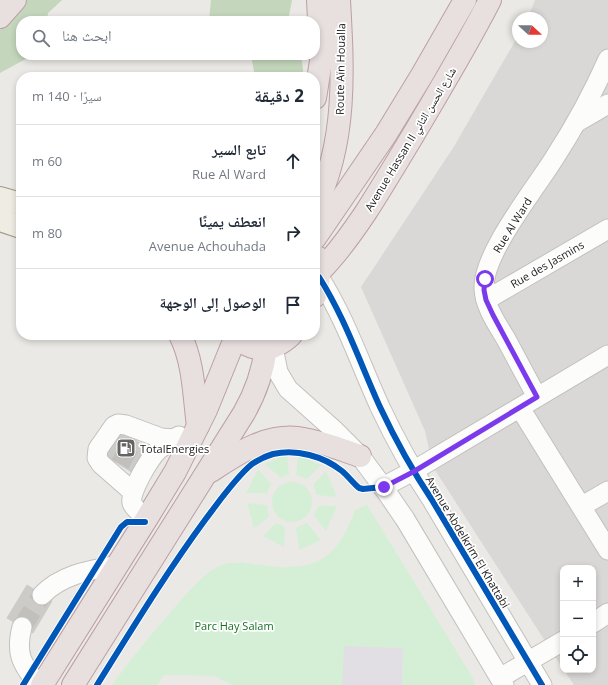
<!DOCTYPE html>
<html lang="ar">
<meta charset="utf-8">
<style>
:root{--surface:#fff;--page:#f6f6f7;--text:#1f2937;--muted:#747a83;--line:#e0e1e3}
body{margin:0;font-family:"Open Sans","Noto Naskh Arabic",sans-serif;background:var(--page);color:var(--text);direction:rtl}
.controls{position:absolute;right:12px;bottom:12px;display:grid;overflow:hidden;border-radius:8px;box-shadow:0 2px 6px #0003}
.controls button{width:36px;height:36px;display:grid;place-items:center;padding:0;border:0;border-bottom:1px solid var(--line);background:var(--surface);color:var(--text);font:20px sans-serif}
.compass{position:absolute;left:512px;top:12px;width:36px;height:36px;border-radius:50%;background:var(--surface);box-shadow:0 2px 6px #0003;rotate:111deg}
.stop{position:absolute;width:12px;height:12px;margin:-9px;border:3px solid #7c3aed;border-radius:50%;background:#fff}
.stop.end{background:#7c3aed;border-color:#fff;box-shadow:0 1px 4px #0008}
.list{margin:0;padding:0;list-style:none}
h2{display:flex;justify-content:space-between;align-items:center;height:52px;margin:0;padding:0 16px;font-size:17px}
h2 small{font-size:13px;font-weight:400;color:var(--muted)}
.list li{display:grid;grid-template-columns:26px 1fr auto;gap:12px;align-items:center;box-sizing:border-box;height:72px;padding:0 16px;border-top:1px solid var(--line)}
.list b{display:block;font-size:15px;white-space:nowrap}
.list p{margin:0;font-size:13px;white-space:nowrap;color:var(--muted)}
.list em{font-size:13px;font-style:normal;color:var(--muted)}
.icon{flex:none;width:22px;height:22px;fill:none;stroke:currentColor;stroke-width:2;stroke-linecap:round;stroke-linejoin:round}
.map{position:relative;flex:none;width:608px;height:685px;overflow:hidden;direction:ltr}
.search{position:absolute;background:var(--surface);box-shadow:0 2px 6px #0003;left:16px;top:16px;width:304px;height:44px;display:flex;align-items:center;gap:10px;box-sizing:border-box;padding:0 14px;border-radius:16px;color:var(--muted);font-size:15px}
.panel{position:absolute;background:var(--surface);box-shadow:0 2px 6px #0003;left:16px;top:72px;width:304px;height:268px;border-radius:16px;direction:rtl}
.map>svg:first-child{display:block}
</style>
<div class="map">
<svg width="608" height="685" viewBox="0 0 608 685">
<rect width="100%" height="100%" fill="#ebe9e5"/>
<polygon fill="#dad8d6" points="535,0 608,0 608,685 574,685 564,670 593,670 593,568 563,568 563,669 433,467 425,431 361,287 453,148 518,36 518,42 542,42 542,18 528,18"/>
<g fill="#c4d7bc">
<polygon points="22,0 62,0 48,13 47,21 21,21 21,55 33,55 0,73 0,25"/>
<polygon points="211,0 292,0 288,21 209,21"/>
<polygon points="251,55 301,55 304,77 255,77"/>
</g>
<g fill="#d5efd7">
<polygon points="287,454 289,474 281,478 265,464"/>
<polygon points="298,455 321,465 307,479 296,475"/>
<polygon points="258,469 271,484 267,493 246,493"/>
<polygon points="326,471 337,497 317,495 313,485"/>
<circle cx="292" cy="502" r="20"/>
<polygon points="247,503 267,505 269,517 254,528"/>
<path d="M 367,505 L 473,678 L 475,685 L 402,685 L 403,648 L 370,647 L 342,685 L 232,685 L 215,676 L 164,675 L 157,685 L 112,685 C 130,660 149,637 169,614 C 183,598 198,578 217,567 C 227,561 242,562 253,564 C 265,565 277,568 289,567 C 328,567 343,543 355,510 Z"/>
<polygon points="318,506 337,506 326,531 314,516"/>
<polygon points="276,523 285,527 284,547 263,536"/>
<polygon points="307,523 321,540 299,550 296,528"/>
</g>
<polygon fill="#e1dfe3" points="344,646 403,648 402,685 342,685"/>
<g fill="#cdcbc8" stroke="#cecbc7">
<polygon points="118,429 148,448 133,473 103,454"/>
<polygon points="27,585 52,601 33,633 7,618"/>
</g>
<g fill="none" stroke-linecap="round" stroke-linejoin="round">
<g stroke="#c2c0bd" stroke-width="19" stroke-dasharray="19 10" stroke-linecap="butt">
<polyline points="120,464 134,439"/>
<polyline points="22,627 42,595"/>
</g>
<g stroke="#c2c1bf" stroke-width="21">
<g id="minor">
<polyline points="577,122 608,104"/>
<path d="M 319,277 C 345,318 360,363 380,407 C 395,439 412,470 432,500 L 542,685"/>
<polyline points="486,300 608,229"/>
<polyline points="273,347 278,372 288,389 333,429 360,456 383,487 405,519 504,685"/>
<path d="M 537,397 C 527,378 516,358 506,339 C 497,324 485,307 484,289 C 482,254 536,188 555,157 C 575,126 593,93 608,59"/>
<polyline points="520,408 608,550"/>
<polyline points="383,487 413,471 608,355"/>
<polyline points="133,492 101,464 97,458 98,449 114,426 118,424 126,425 161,438 174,439"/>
<polyline points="582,506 608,491"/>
<path d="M 147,518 C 142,514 134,509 132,503 C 129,492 150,458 158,450 C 165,444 171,440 179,436"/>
<path d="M 42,595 C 62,574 91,570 118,565"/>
<polyline points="593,623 608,613"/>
<path d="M 22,627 C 15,654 22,664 38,685"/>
<polyline points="500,678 563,641"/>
</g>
</g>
<g stroke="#9f9884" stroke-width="24">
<g id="major">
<polyline points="0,198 21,204"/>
<polyline points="0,220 21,227"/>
</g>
</g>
<g stroke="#bd9fa5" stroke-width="24">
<g id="highway">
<polyline points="0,17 15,0"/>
<polyline points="315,98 321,61 318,0"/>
<path d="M 315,207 C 347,142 343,70 339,0"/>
<polyline points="315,238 386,134 422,75 465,0"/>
<path d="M 320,271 C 338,253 352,233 366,212 C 382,187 397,162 412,137 C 439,91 466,47 490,0"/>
<polyline points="315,296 320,271 317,257"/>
<path d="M 180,335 C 194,362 194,397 198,426"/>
<path d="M 235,335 C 252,354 273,352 291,335"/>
<path d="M 211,471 C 239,452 270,432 304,439 C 323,442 342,450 360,456"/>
<polyline points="42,685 147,518 175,472 206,410 236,336"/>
<path d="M 73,685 L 244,413 C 256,392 263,372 266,348"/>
</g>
</g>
<use href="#minor" stroke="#fcfcfb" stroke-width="19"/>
<use href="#major" stroke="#efece4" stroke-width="22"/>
<use href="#highway" stroke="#e8dfdf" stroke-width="22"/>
<g stroke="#fff" stroke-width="8">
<g id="cycleway">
<path d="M 319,277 C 345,318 360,363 380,407 C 395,439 412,470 432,500 L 542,685"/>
<polyline points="23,685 121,527 127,522 145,522"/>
<path d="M 97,685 C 132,629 166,573 205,520 C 218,503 235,478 252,464 C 258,460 266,456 273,454 C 297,449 323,456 342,471 C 348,476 353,483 359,488 L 363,489 L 383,487"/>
</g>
</g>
<use href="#cycleway" stroke="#0057b8" stroke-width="6"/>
</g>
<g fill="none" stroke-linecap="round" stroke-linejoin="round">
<polyline stroke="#7c3aed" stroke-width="5" points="384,487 413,472 537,397 493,315 486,300 484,290 485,279"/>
</g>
<defs>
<g id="fuel-square" transform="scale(1)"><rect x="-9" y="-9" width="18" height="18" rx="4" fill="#646462" stroke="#fff"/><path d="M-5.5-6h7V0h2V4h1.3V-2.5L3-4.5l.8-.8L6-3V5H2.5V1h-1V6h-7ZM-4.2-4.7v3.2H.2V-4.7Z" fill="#fff"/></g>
</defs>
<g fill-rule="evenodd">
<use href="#fuel-square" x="126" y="448"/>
</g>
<g text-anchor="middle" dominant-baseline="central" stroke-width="3.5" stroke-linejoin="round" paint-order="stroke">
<g font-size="11" fill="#1c1c1c" stroke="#fff">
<text transform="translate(340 69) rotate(-89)">Route Aïn Houalla</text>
<text transform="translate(410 139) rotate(-59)">Avenue Hassan II شارع الحسن الثاني</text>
<text transform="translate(512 225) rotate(-58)">Rue Al Ward</text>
<text transform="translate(547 264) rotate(-30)">Rue des Jasmins</text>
<text transform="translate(468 542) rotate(59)">Avenue Abdelkrim El Khattabi</text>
</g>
<g font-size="11" fill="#1c1c1c" stroke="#fff" text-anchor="start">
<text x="140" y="448">TotalEnergies</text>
</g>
<g font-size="11" fill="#157024" stroke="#fff">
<text x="234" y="625">Parc Hay Salam</text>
</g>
</g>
</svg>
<div class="controls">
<button>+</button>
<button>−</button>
<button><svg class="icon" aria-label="locate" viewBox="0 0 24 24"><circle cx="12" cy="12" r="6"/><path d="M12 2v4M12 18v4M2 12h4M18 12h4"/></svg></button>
</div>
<svg class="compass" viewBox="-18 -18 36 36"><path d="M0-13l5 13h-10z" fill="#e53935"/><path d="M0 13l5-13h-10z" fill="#747a83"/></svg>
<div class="stop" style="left:485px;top:279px"></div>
<div class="stop end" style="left:384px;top:487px"></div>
<div class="search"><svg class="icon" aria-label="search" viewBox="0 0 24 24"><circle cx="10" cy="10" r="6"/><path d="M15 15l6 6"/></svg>ابحث هنا</div>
<section class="panel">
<h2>2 دقيقة<small>سيرًا · 140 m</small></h2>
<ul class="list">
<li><svg class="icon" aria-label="ahead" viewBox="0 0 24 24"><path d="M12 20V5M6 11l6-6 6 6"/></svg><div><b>تابع السير</b><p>Rue Al Ward</p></div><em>60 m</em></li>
<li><svg class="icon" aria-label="right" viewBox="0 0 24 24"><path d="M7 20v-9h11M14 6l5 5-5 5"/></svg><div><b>انعطف يمينًا</b><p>Avenue Achouhada</p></div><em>80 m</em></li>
<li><svg class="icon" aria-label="arrive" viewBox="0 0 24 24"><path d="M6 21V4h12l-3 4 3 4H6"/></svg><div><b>الوصول إلى الوجهة</b></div></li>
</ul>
</section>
</div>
